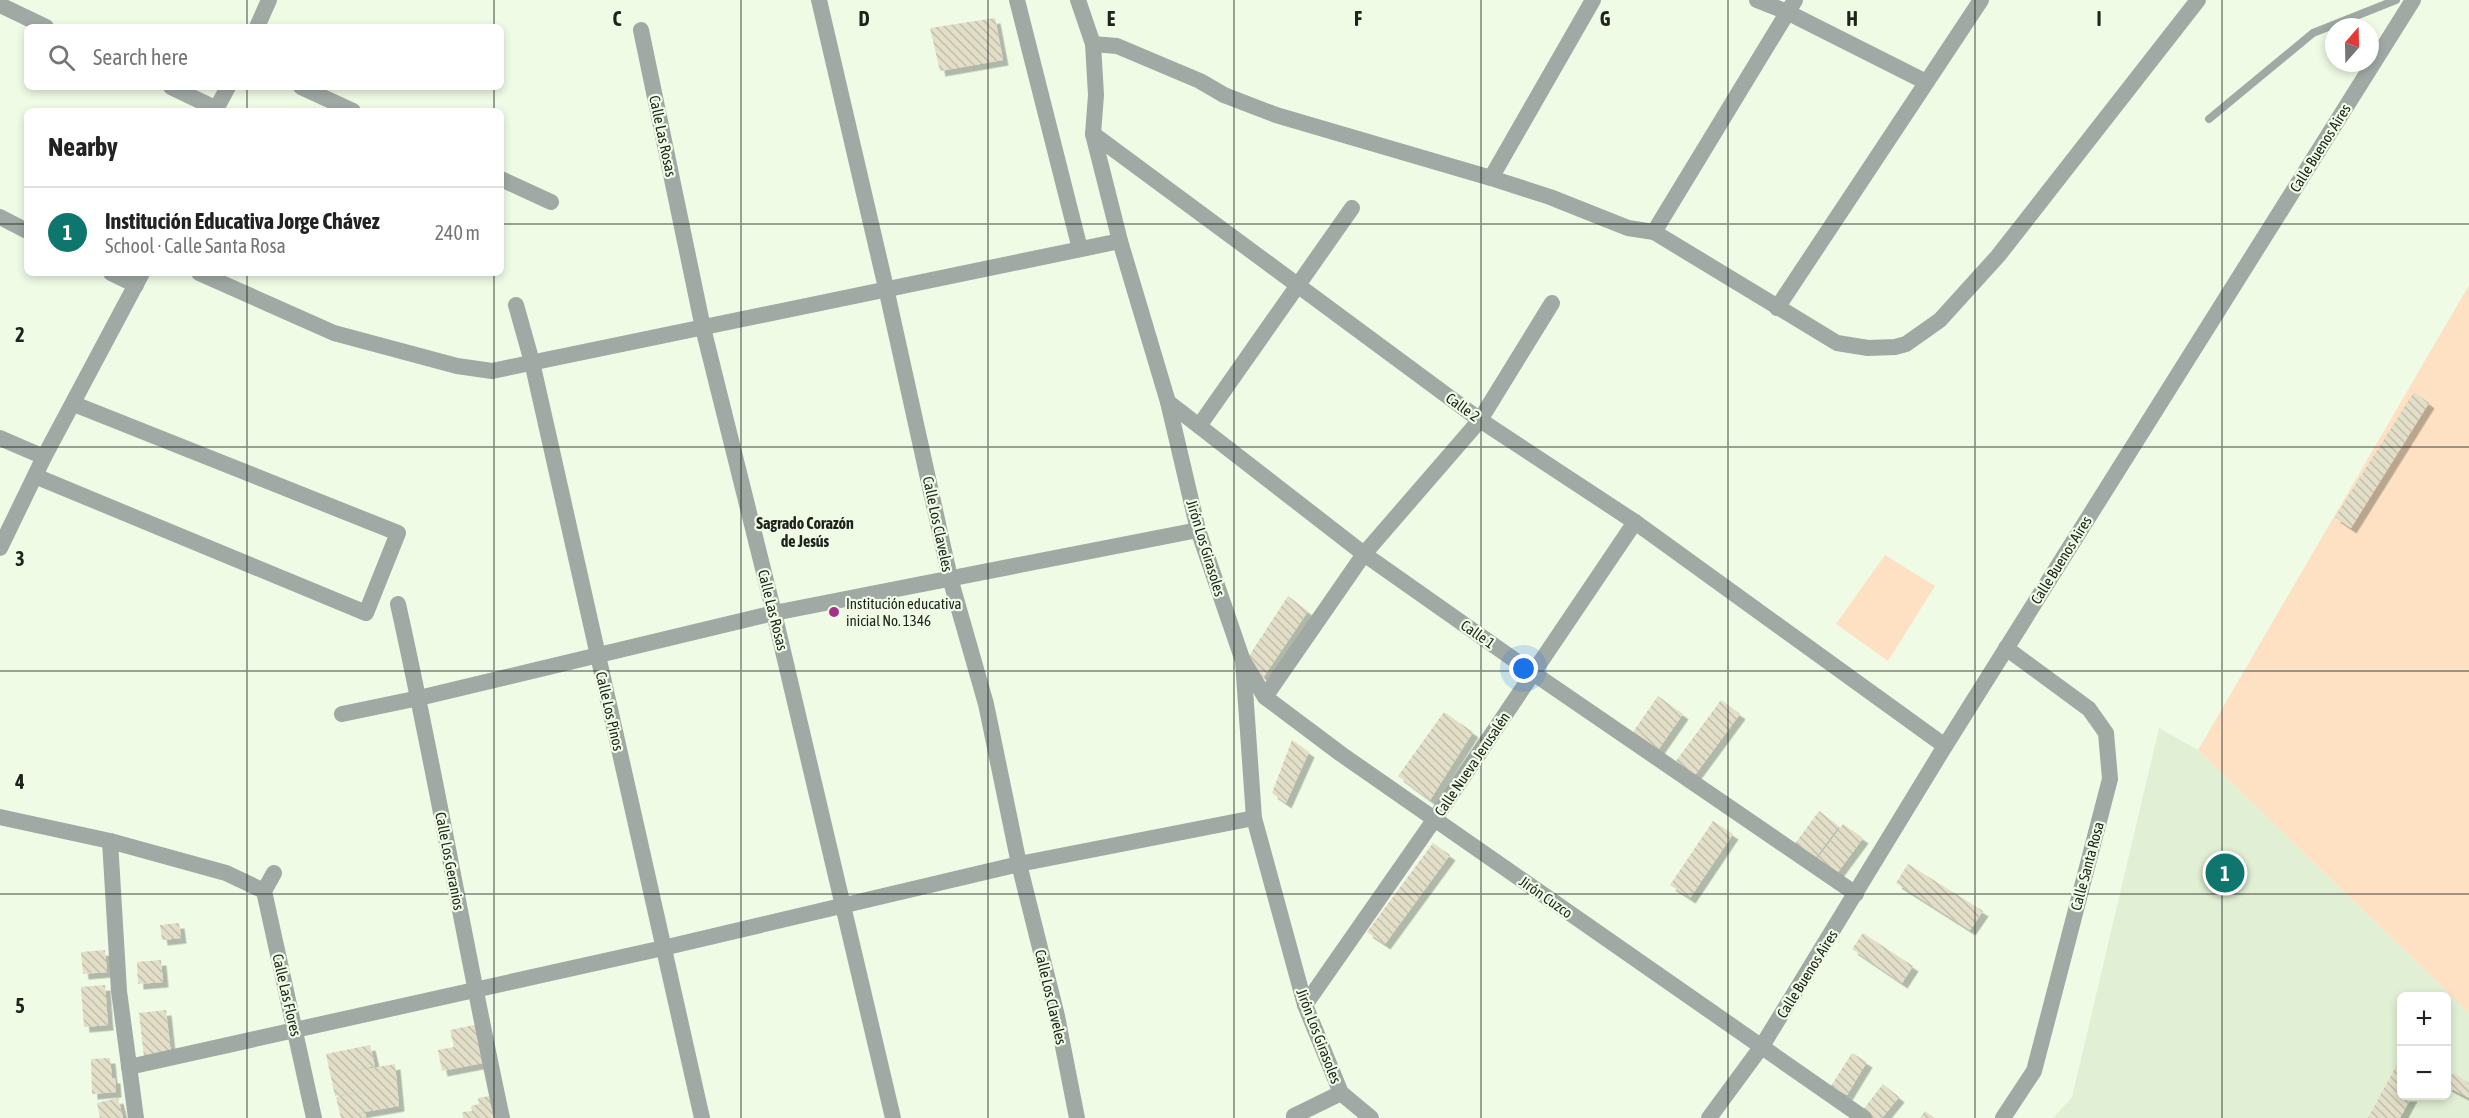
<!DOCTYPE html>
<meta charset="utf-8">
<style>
:root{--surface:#fff;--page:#f6f6f6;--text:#222;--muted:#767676;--line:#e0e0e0;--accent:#0f766e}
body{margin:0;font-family:"Asap Condensed",sans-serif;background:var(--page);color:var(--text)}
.controls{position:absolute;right:18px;bottom:18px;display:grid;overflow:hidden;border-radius:9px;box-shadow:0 3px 9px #0003}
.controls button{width:54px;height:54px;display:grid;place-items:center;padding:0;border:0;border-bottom:2px solid var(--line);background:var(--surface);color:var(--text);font:30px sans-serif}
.compass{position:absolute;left:2325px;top:18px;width:54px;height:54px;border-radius:50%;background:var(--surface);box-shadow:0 3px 9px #0003;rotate:20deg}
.you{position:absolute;left:1524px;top:669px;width:21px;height:21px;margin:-15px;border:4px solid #fff;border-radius:50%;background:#1a73e8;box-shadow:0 0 0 9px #1a73e833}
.badge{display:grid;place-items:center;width:39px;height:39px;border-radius:50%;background:var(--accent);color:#fff;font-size:20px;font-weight:700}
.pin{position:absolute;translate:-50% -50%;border:3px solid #fff;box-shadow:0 2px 6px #0006}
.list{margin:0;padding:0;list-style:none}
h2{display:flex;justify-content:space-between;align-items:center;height:78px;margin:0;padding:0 24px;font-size:26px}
h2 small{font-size:20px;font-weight:400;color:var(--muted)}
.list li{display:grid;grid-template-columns:39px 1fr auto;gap:18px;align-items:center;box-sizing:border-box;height:90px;padding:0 24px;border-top:2px solid var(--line)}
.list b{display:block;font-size:22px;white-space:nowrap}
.list p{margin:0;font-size:20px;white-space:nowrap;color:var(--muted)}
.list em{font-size:20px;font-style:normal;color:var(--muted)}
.icon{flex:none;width:33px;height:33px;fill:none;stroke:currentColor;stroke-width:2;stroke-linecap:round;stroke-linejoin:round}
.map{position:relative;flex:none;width:2469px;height:1118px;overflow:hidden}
.search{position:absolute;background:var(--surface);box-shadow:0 3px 9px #0003;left:24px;top:24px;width:480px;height:66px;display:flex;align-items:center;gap:15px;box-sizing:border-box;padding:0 21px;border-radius:9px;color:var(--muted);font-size:22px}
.panel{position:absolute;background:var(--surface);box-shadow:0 3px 9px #0003;left:24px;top:108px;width:480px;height:168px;border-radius:9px}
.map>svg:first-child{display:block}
</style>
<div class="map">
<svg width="2469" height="1118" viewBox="0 0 2469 1118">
<defs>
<pattern id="building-back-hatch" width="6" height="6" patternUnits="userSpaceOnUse" patternTransform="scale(1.5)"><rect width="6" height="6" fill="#e2dec8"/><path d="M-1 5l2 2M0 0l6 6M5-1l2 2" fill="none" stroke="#c1beab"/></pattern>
<filter id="shadow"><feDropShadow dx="5.5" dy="5.5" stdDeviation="0" flood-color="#0004"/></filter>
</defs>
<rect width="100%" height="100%" fill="#f0fbe6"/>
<path fill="#e1f0d4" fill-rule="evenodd" d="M 2159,728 L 2198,750 L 2469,1013 L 2469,1118 L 2053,1118 L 2072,1097 ZM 2402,996 L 2446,996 L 2446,1096 L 2402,1096 Z"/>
<g fill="#fde1c2">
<polygon points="2469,285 2469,1013 2198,750"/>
<polygon points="1885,555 1935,586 1888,661 1836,624"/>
</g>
<g fill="url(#building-back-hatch)" filter="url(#shadow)">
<polygon points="995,18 1003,60 940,71 930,28"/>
<polygon points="2414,392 2429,403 2351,528 2335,517"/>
<polygon points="1288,596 1308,611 1263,678 1247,659"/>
<polygon points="1658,696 1683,714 1658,750 1633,732"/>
<polygon points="1721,700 1740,714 1695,775 1676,761"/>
<polygon points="1444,712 1473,732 1430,800 1398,776"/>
<polygon points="1292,740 1309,752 1286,803 1272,793"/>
<polygon points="1819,811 1839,826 1815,859 1794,845"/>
<polygon points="1713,821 1733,834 1690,898 1670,885"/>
<polygon points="1843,824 1863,838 1835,876 1815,862"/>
<polygon points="1433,843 1450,855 1385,944 1367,932"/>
<polygon points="1908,864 1983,911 1970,930 1896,883"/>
<polygon points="179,923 181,938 162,940 160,925"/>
<polygon points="1863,933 1913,966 1902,983 1852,949"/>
<polygon points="105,950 107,972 83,974 81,952"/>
<polygon points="161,960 163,982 138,984 137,962"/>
<polygon points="105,985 108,1025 84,1027 81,987"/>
<polygon points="166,1010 171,1054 144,1057 139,1013"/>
<polygon points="479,1024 488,1062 442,1071 438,1050 454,1047 450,1030"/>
<polygon points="370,1045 375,1066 338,1074 395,1064 399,1106 347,1115 365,1113 366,1118 341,1118 336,1097 374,1089 335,1096 326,1054"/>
<polygon points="1852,1053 1867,1062 1847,1095 1831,1086"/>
<polygon points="110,1058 112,1078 115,1078 116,1092 92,1094 91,1059"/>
<polygon points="2400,1059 2402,1096 2412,1096 2400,1118 2368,1118"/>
<polygon points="2453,1073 2469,1083 2469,1098 2446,1086"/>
<polygon points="1883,1084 1899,1097 1882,1118 1872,1118 1862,1111"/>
<polygon points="495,1095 500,1118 463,1118 462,1112 472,1111 471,1106 479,1104 478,1098"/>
<polygon points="118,1098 123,1118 100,1118 97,1103"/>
<polygon points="1925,1111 1935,1118 1920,1118"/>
</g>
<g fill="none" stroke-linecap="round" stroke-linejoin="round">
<polyline stroke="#a0a9a4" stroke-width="8" points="2209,119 2313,33 2396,0"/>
<g stroke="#a0a9a4" stroke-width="16">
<polyline points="819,0 886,288 950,578 986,704 1019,864 1057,1016 1077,1118"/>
<polyline points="1017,0 1080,249"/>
<polyline points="1078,0 1093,44 1096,95 1093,134 1120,241 1168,402 1198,530 1243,661 1254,818 1305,1005 1341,1093 1371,1118"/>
<polyline points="1757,0 1787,12 1926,82"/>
<polyline points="0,5 46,27"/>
<polyline points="257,27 269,0"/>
<polyline points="641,30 703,328 774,613 893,1118"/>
<polyline points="1093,44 1117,46 1200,81 1224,95 1276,115 1491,178 1550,197 1628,228 1654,232 1837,343 1868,348 1895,347 1906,344 1940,320 1998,256 2198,0"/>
<polyline points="171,87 217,109"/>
<polyline points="301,87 353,111"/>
<polyline points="215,111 228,87"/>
<polyline points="1093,134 1480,420 1635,522 1945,746"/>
<polyline points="1491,178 1593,0"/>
<polyline points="501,179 551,202"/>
<polyline points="0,217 27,231"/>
<polyline points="1654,232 1795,0"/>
<polyline points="111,273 136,285"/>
<polyline points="199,273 334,333 457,366 492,371 1120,241"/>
<polyline points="516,305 532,362 702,1118"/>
<polyline points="1777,308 1981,0"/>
<polyline points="1168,402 1364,554 1533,673 1856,894"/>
<polyline points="1199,426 1352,208"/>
<polyline points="0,438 44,457"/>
<polyline points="35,476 366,613 398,533 74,404"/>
<polyline points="0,548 44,457 142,273"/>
<path d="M 398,604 C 436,774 465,947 502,1118"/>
<polyline points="1245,664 1265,697 1341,754 1864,1118"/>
<polyline points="1265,697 1364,554 1480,420 1552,303"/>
<polyline points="342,714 419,698 774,613 1198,530"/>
<polyline points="0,817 110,841 226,873 264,891"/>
<polyline points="110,841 119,991 136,1118"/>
<polyline points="274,873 264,891 314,1118"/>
<polyline points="1305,1005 1434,820 1635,522"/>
<polyline points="129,1067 663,948 1019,864 1254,818"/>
<polyline points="1294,1118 1294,1116 1341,1093"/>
<polyline points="1709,1118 1762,1046 1945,746 2413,0"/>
<polyline points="2003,1118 2034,1071 2110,779 2106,733 2089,709 2006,648"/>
</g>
</g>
<path fill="none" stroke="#1f231c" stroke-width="1.5" stroke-opacity="0.55" d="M 247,0 L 247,27M 494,0 L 494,27M 741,0 L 741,1118M 988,0 L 988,1118M 1234,0 L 1234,1118M 1481,0 L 1481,1118M 1728,0 L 1728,1118M 1975,0 L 1975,1118M 2222,0 L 2222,1118M 247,87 L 247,111M 494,87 L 494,111M 0,224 L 27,224M 501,224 L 2469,224M 247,273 L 247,1118M 494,273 L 494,1118M 0,447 L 2469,447M 0,671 L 2469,671M 0,894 L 2469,894"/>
<circle fill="#a5318b" stroke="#f0fbe6" stroke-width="2" cx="834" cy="612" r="6"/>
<g text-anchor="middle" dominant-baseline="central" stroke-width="4.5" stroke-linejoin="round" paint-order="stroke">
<g font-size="15" fill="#1f231c" stroke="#f0fbe6">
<text transform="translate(663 136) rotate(78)">Calle Las Rosas</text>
<text transform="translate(2320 148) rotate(-58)">Calle Buenos Aires</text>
<text transform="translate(1463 407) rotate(36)">Calle 2</text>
<text transform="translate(938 524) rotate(78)">Calle Los Claveles</text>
<text transform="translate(1206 548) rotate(73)">Jirón Los Girasoles</text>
<text transform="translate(2061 560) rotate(-58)">Calle Buenos Aires</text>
<text transform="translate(773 610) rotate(76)">Calle Las Rosas</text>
<text transform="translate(1478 634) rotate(35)">Calle 1</text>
<text transform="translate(610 711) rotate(77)">Calle Los Pinos</text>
<text transform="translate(1472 764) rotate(-56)">Calle Nueva Jerusalén</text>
<text transform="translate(450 861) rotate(79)">Calle Los Geranios</text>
<text transform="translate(2087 866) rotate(-75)">Calle Santa Rosa</text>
<text transform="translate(1546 897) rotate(35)">Jirón Cuzco</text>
<text transform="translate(1807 974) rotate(-58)">Calle Buenos Aires</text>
<text transform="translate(287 995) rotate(77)">Calle Las Flores</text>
<text transform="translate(1051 997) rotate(77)">Calle Los Claveles</text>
<text transform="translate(1319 1036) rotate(69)">Jirón Los Girasoles</text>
</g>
<g font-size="15" fill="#1f231c" stroke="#f0fbe6" text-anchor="start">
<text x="846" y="603">Institución educativa<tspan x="846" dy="17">inicial No. 1346</tspan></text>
</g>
<g font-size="16" font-weight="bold" fill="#1f231c" stroke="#f0fbe6">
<text x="805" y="523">Sagrado Corazón<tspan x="805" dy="18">de Jesús</tspan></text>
</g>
</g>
<g font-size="20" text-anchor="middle" font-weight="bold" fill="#1f231c" stroke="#f0fbe6" stroke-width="4.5" stroke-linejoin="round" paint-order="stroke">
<text x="617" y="26">C</text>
<text x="864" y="26">D</text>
<text x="1111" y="26">E</text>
<text x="1358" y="26">F</text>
<text x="1605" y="26">G</text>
<text x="1852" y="26">H</text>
<text x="2099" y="26">I</text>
<text x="20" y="342">2</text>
<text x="20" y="566">3</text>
<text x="20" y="789">4</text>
<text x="20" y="1013">5</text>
</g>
</svg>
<div class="controls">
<button>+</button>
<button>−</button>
</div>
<svg class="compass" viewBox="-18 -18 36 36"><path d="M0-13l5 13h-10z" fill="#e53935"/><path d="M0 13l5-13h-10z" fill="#767676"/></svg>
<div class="you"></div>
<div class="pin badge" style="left:2225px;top:873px">1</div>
<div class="search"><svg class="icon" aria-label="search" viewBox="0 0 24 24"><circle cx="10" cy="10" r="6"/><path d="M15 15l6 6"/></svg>Search here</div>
<section class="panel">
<h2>Nearby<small></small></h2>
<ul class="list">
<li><span class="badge">1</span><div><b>Institución Educativa Jorge Chávez</b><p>School · Calle Santa Rosa</p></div><em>240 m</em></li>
</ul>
</section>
</div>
